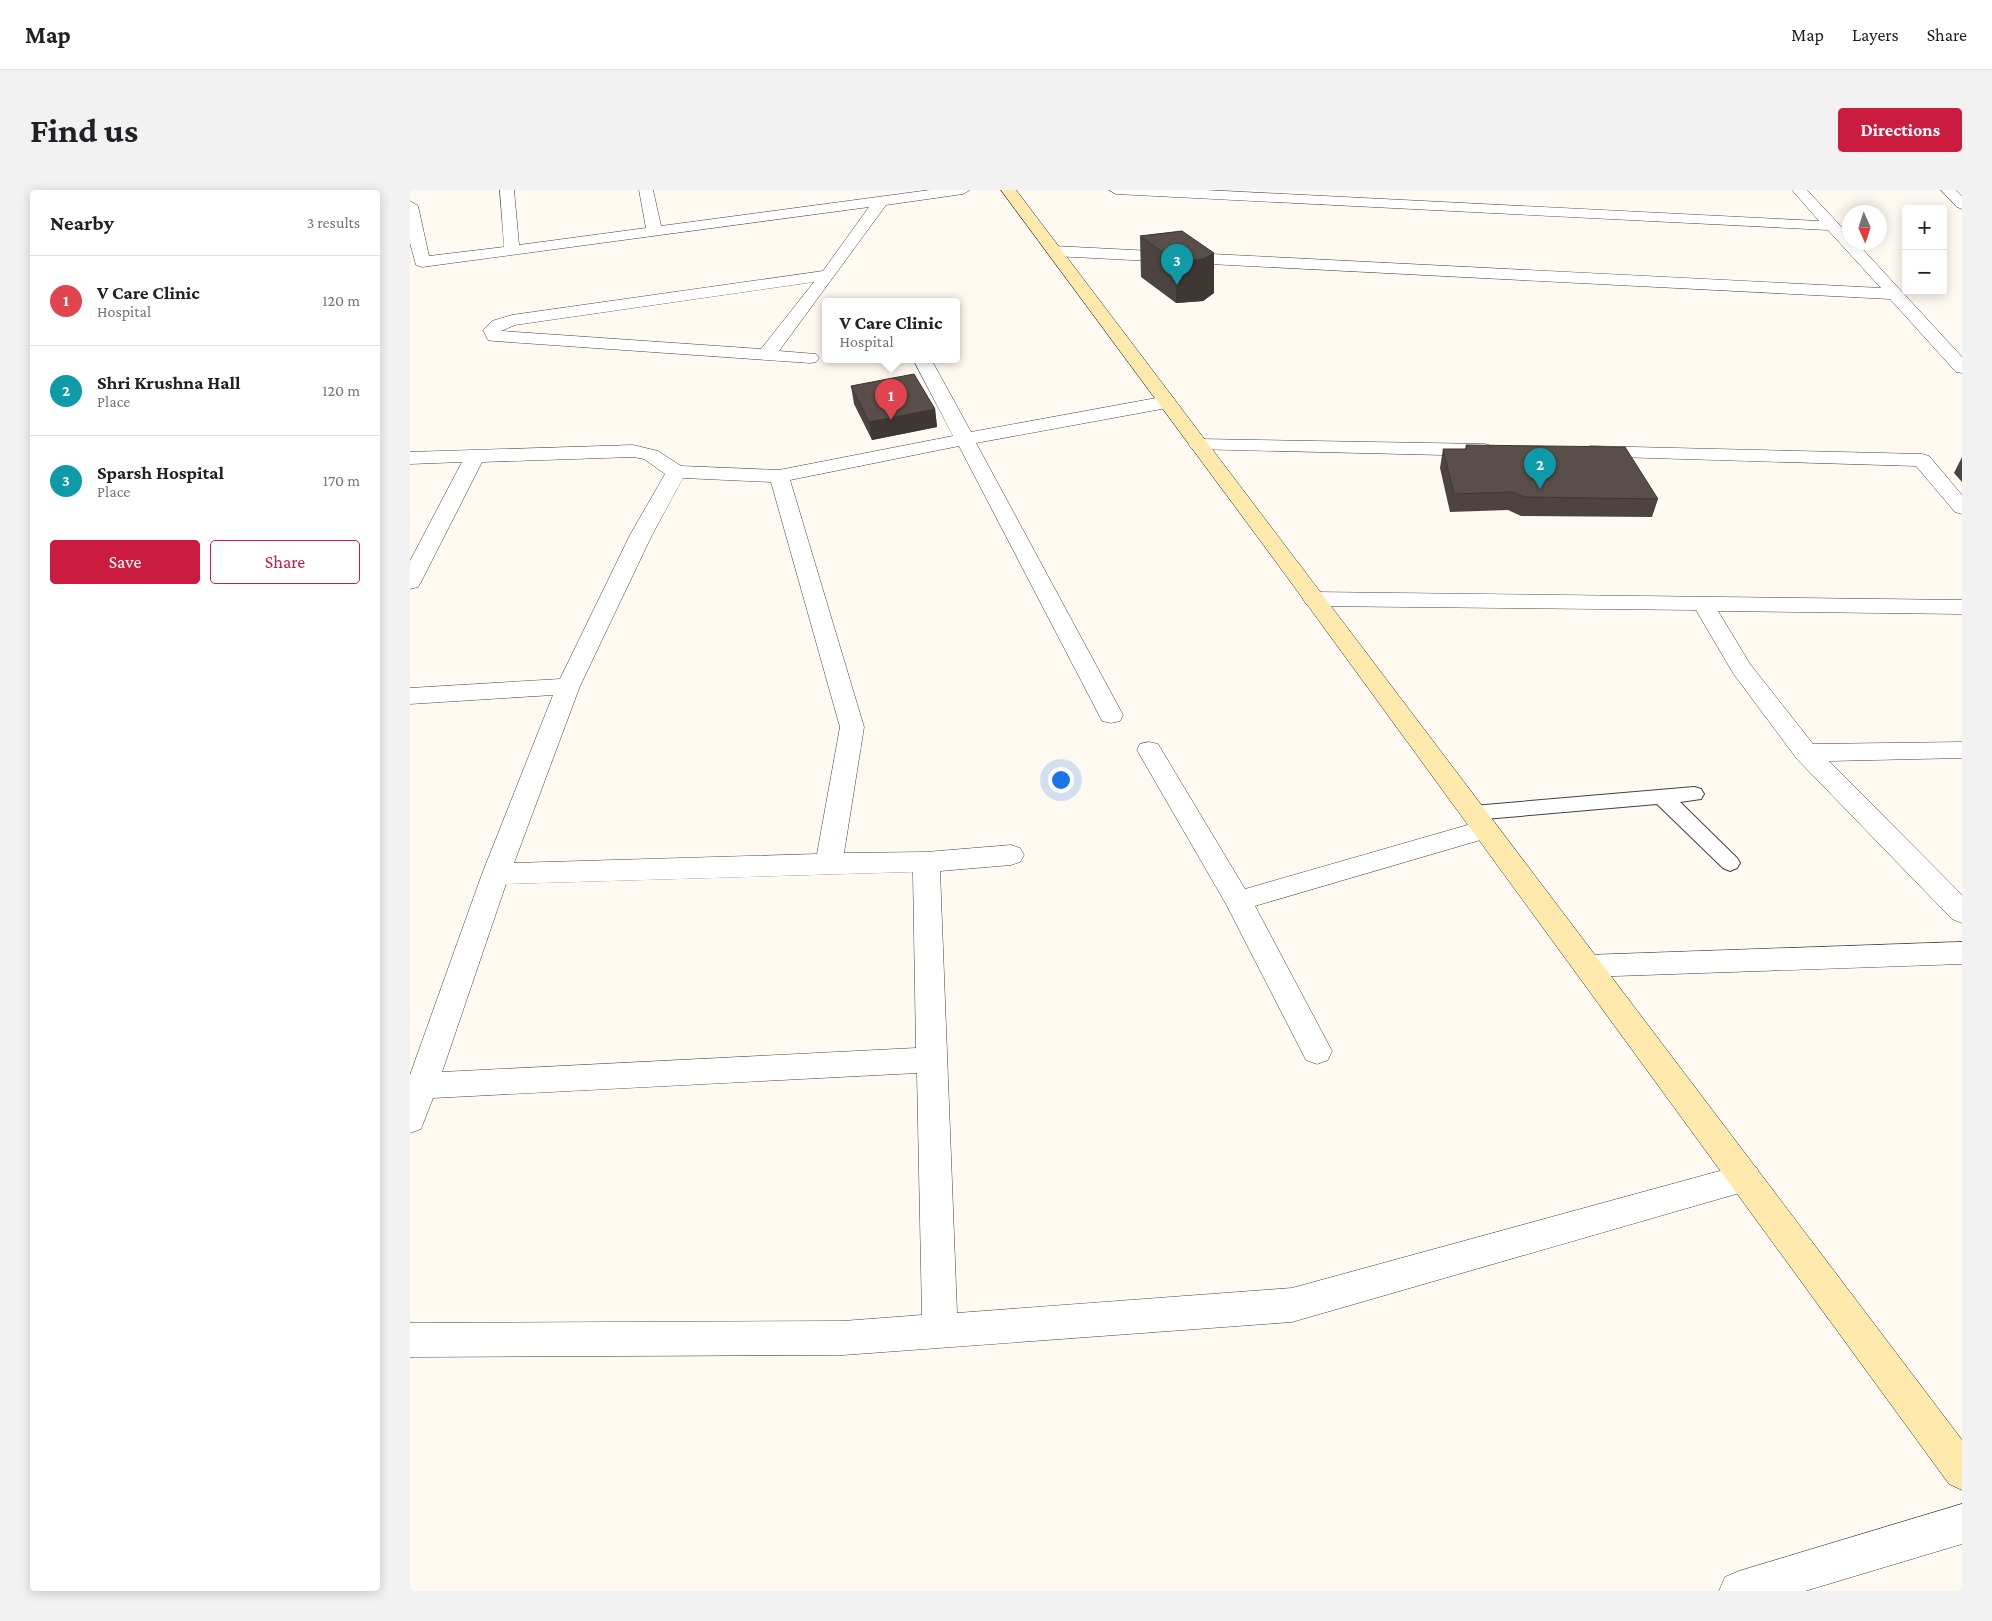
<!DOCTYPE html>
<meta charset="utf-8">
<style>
:root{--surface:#fff;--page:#f2f2f2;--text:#202124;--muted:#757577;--line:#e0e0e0;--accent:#cb1b3f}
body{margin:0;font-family:"Crimson Pro",serif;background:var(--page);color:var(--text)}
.controls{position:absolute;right:15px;top:15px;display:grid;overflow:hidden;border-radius:5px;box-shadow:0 2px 12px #0003}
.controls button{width:45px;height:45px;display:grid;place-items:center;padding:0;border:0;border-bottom:1px solid var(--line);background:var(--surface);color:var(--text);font:25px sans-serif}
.compass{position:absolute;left:1432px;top:15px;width:45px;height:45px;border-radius:50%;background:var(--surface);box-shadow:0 2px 12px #0003;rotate:177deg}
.you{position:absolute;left:650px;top:589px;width:18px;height:18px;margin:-12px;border:4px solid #fff;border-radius:50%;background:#1a73e8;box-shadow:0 0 0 8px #1a73e833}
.badge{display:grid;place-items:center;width:32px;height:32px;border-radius:50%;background:var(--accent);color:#fff;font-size:16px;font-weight:700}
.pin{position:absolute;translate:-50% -41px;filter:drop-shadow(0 1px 2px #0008)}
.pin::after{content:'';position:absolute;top:26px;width:18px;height:15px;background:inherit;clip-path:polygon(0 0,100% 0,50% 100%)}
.popup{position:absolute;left:412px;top:108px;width:138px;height:65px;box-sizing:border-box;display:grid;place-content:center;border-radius:5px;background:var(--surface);filter:drop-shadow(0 1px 4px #0005);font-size:16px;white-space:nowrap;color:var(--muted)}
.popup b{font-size:19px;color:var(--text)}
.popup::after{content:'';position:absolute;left:50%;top:100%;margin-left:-10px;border:10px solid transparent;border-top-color:var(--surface)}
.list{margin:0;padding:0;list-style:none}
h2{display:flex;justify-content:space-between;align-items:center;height:65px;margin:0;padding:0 20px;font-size:21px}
h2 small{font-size:16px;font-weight:400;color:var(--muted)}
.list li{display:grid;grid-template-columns:32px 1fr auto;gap:15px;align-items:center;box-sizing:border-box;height:90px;padding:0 20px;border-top:1px solid var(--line)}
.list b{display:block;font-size:19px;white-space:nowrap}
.list p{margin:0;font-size:16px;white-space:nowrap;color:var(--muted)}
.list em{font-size:16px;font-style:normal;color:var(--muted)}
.actions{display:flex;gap:10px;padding:15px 20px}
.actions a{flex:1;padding:11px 0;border:1px solid var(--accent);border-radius:5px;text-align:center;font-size:18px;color:var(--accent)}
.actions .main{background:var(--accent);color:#fff}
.map{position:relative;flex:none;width:1552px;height:1401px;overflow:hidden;border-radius:5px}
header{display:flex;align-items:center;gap:30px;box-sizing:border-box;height:70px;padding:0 25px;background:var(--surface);border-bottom:1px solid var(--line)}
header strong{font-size:24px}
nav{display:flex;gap:28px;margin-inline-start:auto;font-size:18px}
.intro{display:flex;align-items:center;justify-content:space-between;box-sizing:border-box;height:120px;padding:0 30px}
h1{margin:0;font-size:35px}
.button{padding:12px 22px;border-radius:5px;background:var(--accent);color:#fff;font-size:18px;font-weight:700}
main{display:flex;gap:30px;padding:0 30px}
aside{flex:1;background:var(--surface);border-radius:5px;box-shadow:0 2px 12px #0003}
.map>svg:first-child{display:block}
</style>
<header>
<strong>Map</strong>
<nav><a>Map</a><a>Layers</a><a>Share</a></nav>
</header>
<div class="intro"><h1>Find us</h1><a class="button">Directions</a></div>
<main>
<aside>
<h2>Nearby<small>3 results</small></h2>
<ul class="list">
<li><span class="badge" style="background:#e0444e">1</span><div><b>V Care Clinic</b><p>Hospital</p></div><em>120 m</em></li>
<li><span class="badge" style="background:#0f9aa8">2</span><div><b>Shri Krushna Hall</b><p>Place</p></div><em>120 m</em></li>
<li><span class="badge" style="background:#0f9aa8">3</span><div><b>Sparsh Hospital</b><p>Place</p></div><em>170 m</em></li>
</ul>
<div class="actions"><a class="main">Save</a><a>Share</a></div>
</aside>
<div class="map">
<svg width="1552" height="1401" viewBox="0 0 1552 1401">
<rect width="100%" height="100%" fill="#fffaf1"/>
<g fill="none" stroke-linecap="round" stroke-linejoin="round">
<g stroke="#424242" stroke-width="2">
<polygon id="lane" points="1284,597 1291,599 1294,604 1291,609 1270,612 1327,668 1330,673 1327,678 1320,681 1313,678 1247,614 1063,630 1056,628 1053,623 1056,618 1063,616"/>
</g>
<g stroke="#424242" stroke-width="1">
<g id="street">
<path d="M 90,0 L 104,0 L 109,55 L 236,38 L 229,0 L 243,0 L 251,36 L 520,0 L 560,0 L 553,4 L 476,15 L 369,161 L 406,164 L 409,168 L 406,172 L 400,173 L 84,151 L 78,150 L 73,140 L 82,131 L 102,125 L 413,81 L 459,17 L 12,77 L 6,75 L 0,53 L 0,11 L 8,16 L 19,66 L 94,57 ZM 404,92 L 351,159 L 91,141 L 105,135 Z"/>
<polygon points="699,0 795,0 1409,31 1382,0 1397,0 1440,46 1440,52 1446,52 1552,167 1552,183 1546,182 1480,109 644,66 636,61 644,56 1471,98 1418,40 706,4"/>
<polygon points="1531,0 1546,0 1552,6 1552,19 1547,17"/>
<path d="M 503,169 L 521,169 L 561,242 L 757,206 L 764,208 L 766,212 L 764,216 L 757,218 L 566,253 L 713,525 L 710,531 L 701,533 L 692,531 L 689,525 L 549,256 L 380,290 L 454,537 L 434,663 L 516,662 L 601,655 L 610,658 L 614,665 L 610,672 L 601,675 L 530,681 L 547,1123 L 882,1098 L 1335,974 L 1347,978 L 1351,988 L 1347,998 L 882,1132 L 433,1165 L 0,1167 L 0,1133 L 433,1131 L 512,1125 L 507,883 L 23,908 L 11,939 L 0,943 L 0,885 L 72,684 L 143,505 L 0,514 L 0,498 L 150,489 L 220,345 L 255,284 L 234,269 L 223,267 L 72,272 L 11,392 L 8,397 L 0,399 L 0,371 L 52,272 L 0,274 L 0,262 L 223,255 L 248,261 L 271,276 L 369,280 L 543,246 ZM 273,288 L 361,292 L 430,537 L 407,664 L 104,673 L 170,496 L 242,345 ZM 503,682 L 506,858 L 32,882 L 96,694 Z"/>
<polygon points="789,249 1075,254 1082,256 1085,260 1082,264 1075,266 782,259 779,255 782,251"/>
<polygon points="1181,256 1512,264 1519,266 1552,305 1552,324 1545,322 1506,276 1174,266 1171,262 1174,258"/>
<polygon points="904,402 1552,410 1552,424 1308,421 1340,474 1403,554 1552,552 1552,568 1419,571 1552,705 1552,733 1542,729 1387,569 1323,483 1286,420 904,416 896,414 893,409 896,404"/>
<polygon points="739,552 748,554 835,699 1075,630 1084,632 1088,639 1084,646 845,716 922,861 918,870 907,874 896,870 816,714 727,560 730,554"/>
<polygon points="1552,752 1552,774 1177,787 1167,784 1163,776 1167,768 1177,765"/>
<polygon points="1552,1314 1552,1354 1395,1401 1309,1401 1315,1387 1329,1381"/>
</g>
</g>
<g stroke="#313131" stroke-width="1">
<polygon id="secondary" points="591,0 606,0 1552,1250 1552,1300 1539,1294 869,376"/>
</g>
<use href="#lane" fill="#fff" fill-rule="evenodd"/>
<use href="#street" fill="#fff" fill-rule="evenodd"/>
<use href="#secondary" fill="#ffe9ac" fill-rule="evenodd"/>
</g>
<g fill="#4d4340">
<polygon points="772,41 804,103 793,111 766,113 731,87 730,46"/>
<polygon points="441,196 525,219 527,237 462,250 444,214"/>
<polygon points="1056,255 1248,309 1242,327 1111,326 1098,320 1040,322 1030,278 1033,259 1055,259"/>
<polygon points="1552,267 1552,292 1544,283"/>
</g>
<g fill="#3e3734">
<polygon points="804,63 804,103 793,111 766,113 766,72"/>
<polygon points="525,219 527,237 462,250 459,232"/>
</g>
<g fill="#594e4a" stroke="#3e3734">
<polygon points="772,41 804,63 793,69 766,72 730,46"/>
<polygon points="504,184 525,219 459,232 441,196"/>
<polygon points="1056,255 1215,257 1248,309 1115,307 1102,302 1044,304 1033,259 1057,259"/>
</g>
</svg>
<div class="controls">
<button>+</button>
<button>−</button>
</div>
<svg class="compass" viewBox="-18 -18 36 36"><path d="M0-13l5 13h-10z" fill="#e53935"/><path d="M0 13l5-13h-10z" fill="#757577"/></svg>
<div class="you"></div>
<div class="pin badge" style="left:481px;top:230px;background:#e0444e">1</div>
<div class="popup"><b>V Care Clinic</b>Hospital</div>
<div class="pin badge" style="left:1130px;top:299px;background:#0f9aa8">2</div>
<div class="pin badge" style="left:767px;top:95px;background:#0f9aa8">3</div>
</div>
</main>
